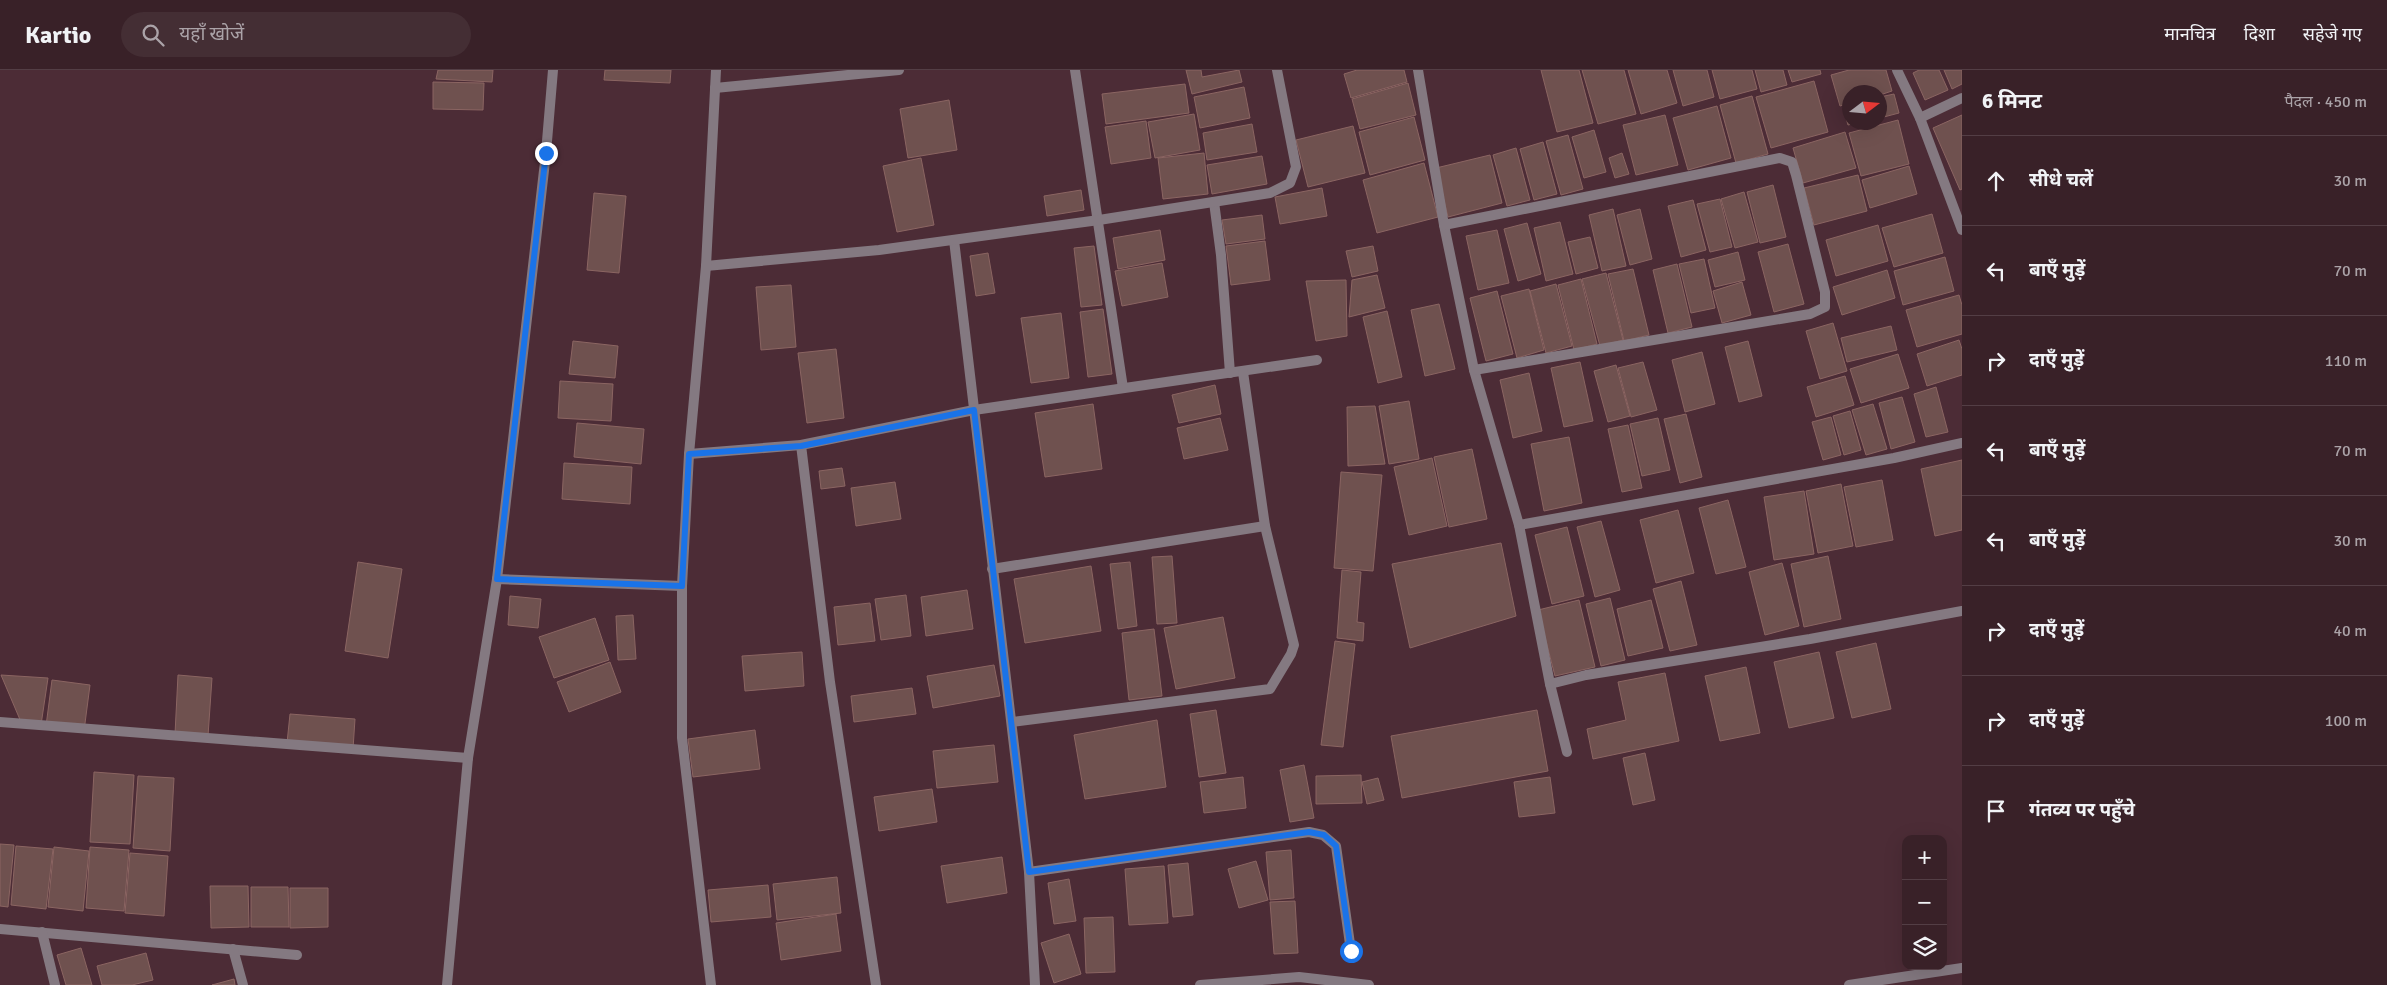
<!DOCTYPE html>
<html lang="hi">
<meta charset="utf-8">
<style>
:root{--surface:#392128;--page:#442e34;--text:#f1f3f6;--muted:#aba3a8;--line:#533e45}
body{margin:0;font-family:Signika,"Noto Sans Devanagari",sans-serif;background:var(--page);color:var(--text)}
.controls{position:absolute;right:15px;bottom:15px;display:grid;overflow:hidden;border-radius:10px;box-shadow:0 5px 20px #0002}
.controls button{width:45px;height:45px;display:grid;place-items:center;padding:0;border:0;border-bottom:1px solid var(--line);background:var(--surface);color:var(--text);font:25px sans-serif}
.compass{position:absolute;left:1842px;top:15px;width:45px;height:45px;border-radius:50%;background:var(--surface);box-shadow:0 5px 20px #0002;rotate:74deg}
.stop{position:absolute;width:15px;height:15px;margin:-11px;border:4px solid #1a73e8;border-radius:50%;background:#fff}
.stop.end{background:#1a73e8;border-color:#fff;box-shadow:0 1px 5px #0008}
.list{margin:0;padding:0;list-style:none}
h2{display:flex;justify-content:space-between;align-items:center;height:65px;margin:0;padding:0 20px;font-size:21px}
h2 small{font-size:16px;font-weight:400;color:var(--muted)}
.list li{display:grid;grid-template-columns:32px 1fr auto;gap:15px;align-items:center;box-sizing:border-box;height:90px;padding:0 20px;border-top:1px solid var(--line)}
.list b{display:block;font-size:19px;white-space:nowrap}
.list em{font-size:16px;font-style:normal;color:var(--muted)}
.icon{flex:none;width:28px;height:28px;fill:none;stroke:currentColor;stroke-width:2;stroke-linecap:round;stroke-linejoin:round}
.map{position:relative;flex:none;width:1962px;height:915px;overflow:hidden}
header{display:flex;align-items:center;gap:30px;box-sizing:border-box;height:70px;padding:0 25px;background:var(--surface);border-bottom:1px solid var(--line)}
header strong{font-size:24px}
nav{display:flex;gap:28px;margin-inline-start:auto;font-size:18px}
.search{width:350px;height:45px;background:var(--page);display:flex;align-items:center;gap:12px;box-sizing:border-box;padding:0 18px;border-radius:28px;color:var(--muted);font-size:19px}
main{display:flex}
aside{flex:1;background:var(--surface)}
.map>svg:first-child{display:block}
</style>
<header>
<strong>Kartio</strong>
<div class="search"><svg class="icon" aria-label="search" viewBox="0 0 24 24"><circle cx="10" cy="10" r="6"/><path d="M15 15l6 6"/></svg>यहाँ खोजें</div>
<nav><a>मानचित्र</a><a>दिशा</a><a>सहेजे गए</a></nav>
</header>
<main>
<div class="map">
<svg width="1962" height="915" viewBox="0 0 1962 915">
<rect width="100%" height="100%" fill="#4c2c36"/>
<g fill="#6f514f" stroke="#8b6562">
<polygon points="438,0 493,0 492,12 436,9"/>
<polygon points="605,0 671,0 670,13 604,10"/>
<polygon points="1186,0 1201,0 1202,7 1239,0 1242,12 1192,24"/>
<polygon points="1357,0 1404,0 1407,12 1351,28 1344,4"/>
<polygon points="1541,0 1579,0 1593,53 1557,62"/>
<polygon points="1582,0 1624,0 1636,44 1598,54"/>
<polygon points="1628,0 1667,0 1677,33 1641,44"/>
<polygon points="1673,0 1707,0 1714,27 1683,36"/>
<polygon points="1712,0 1752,0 1757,19 1720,29"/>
<polygon points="1755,0 1783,0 1787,15 1761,22"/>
<polygon points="1788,0 1820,0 1821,4 1792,12"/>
<polygon points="1849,0 1886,0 1892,21 1880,25 1880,22 1850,22 1850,33 1840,36 1831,5"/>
<polygon points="1919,0 1939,0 1948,20 1925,30 1913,3"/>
<polygon points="1944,0 1962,0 1962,14 1952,19"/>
<polygon points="1814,11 1828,62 1771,78 1756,27"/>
<polygon points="433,12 484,13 483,40 433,39"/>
<polygon points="1408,13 1416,45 1360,59 1352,29"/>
<polygon points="1185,14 1189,43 1106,54 1102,24"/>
<polygon points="1244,17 1250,48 1200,58 1194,27"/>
<polygon points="1894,24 1899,43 1880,48 1880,27"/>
<polygon points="1752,26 1768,84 1736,93 1720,35"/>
<polygon points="949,30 957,80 908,88 900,39"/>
<polygon points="1850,35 1850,52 1860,52 1848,55 1843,37"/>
<polygon points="1717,36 1731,88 1688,100 1673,48"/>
<polygon points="1194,44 1200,80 1155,88 1148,52"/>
<polygon points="1665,45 1678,95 1636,105 1623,55"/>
<polygon points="1962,45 1962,119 1960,120 1933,58"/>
<polygon points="1414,47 1425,90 1370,105 1359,62"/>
<polygon points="1898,50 1909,94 1861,106 1849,63"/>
<polygon points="1146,51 1151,88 1111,94 1105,57"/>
<polygon points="1252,54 1257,82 1207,90 1203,63"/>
<polygon points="1353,56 1365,103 1308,117 1296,70"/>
<polygon points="1594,60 1606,102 1584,108 1572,67"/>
<polygon points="1845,62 1856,98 1803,113 1793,78"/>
<polygon points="1568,65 1583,119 1561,125 1546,71"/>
<polygon points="1543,72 1557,124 1534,130 1520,79"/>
<polygon points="1516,78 1530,130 1507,136 1493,85"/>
<polygon points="1204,83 1208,124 1163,129 1158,88"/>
<polygon points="1622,83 1629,104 1615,108 1609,88"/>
<polygon points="1490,85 1502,133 1448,147 1436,98"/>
<polygon points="1262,86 1267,114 1212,124 1207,95"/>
<polygon points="921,88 934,155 897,162 883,96"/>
<polygon points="1424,93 1438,147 1377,163 1363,110"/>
<polygon points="1909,96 1917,124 1870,138 1862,110"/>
<polygon points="1858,105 1867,141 1814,155 1804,118"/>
<polygon points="1773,115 1786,167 1760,173 1747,122"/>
<polygon points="1322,118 1327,146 1280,154 1275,127"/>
<polygon points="1081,120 1084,140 1047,146 1044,126"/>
<polygon points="1744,122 1758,172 1735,178 1721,129"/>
<polygon points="594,123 626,126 619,203 587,200"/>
<polygon points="1720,129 1732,177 1710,182 1697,134"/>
<polygon points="1693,130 1706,180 1681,187 1668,136"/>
<polygon points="1613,139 1626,196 1602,201 1589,145"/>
<polygon points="1640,139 1652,189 1630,195 1617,145"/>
<polygon points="1932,144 1943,183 1894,197 1882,158"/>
<polygon points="1262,145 1265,169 1226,174 1222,150"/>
<polygon points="1560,152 1573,204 1546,211 1534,158"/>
<polygon points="1527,153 1541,204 1518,211 1504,159"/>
<polygon points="1878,155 1888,191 1836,206 1826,170"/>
<polygon points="1160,160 1165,190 1118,199 1113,168"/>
<polygon points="1497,160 1509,213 1478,220 1466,166"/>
<polygon points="1590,167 1598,198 1576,204 1568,172"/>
<polygon points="1265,171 1270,210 1231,215 1226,176"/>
<polygon points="1788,174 1804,234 1774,242 1758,182"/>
<polygon points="1094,176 1102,235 1081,237 1074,178"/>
<polygon points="1373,176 1378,201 1352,207 1346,181"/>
<polygon points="1738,182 1745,210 1715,217 1708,190"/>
<polygon points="988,183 995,223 976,226 970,186"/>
<polygon points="1945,187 1954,221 1903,235 1894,201"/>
<polygon points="1704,189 1715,238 1691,243 1679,194"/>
<polygon points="1162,193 1168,227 1122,236 1115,201"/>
<polygon points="1677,194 1692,257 1668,263 1653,200"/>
<polygon points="1633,199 1649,265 1624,271 1608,204"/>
<polygon points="1887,200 1895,228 1842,245 1833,217"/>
<polygon points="1606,203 1623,270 1600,276 1582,209"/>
<polygon points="1377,205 1385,238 1349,247 1352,210"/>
<polygon points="1581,209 1597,274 1574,280 1558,215"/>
<polygon points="1346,210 1347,266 1316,271 1306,211"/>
<polygon points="1742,212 1751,245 1722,253 1713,221"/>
<polygon points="1556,214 1572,276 1546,283 1530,221"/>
<polygon points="791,215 796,277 761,280 756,217"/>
<polygon points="1529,219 1544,280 1517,288 1501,226"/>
<polygon points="1497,221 1513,284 1486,291 1470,228"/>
<polygon points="1959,225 1962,235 1962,264 1917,277 1906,240"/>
<polygon points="1439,234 1455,299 1425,306 1411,240"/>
<polygon points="1103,239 1112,304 1088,307 1080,242"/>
<polygon points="1387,241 1402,307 1378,313 1363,247"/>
<polygon points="1061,243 1069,308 1031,313 1021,248"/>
<polygon points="1833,253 1847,301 1820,309 1806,261"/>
<polygon points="1891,256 1897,280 1847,292 1841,268"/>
<polygon points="1959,270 1962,279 1962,305 1927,316 1917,284"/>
<polygon points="573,271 618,276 615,308 569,304"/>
<polygon points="1748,271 1762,326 1739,332 1725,277"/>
<polygon points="836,279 844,348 807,353 798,283"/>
<polygon points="1702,282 1715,334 1685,342 1672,290"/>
<polygon points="1898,284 1909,318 1861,333 1850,299"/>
<polygon points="1580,292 1593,351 1564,357 1551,298"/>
<polygon points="1643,292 1657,340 1631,347 1618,298"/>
<polygon points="1616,295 1630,346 1608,352 1594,301"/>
<polygon points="1529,303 1542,361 1513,368 1500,310"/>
<polygon points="1845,306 1854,335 1816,347 1807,317"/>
<polygon points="560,311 613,314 611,351 558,348"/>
<polygon points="1215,315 1221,344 1179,353 1172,325"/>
<polygon points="1936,317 1948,362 1926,367 1914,324"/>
<polygon points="1902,327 1915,372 1891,379 1879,333"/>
<polygon points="1409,331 1419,389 1389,394 1379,336"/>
<polygon points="1093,334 1102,399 1045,407 1035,343"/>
<polygon points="1873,334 1887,379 1866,385 1852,340"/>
<polygon points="1375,336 1385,394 1348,396 1347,337"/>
<polygon points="1850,341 1861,380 1844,385 1833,346"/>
<polygon points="1686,344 1702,407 1680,413 1664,349"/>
<polygon points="1831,347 1841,385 1823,390 1812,352"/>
<polygon points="1220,348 1228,380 1184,389 1177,358"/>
<polygon points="1658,348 1670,400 1642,406 1630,354"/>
<polygon points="577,353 644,359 641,394 574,387"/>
<polygon points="1628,355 1642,418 1622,422 1608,359"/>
<polygon points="1569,367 1582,433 1544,441 1531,374"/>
<polygon points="1472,379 1487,449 1449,457 1434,387"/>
<polygon points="1432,388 1447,456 1409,465 1394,397"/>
<polygon points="1962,390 1962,460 1935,466 1921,399"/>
<polygon points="564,393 632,397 630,434 562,429"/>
<polygon points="842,398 845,416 821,419 819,401"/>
<polygon points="1341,402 1382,405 1373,501 1334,498"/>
<polygon points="1882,410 1893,470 1856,477 1844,417"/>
<polygon points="895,412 901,449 856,456 851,418"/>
<polygon points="1841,414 1853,476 1818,483 1806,421"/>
<polygon points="1804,421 1814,484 1774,490 1764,427"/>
<polygon points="1728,430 1746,497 1716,504 1699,438"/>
<polygon points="1678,440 1694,503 1656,513 1640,450"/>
<polygon points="1601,451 1620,520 1595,527 1577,457"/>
<polygon points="1567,457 1584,526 1552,534 1535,465"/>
<polygon points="1501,473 1516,546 1410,578 1392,494"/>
<polygon points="1172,486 1177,553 1157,554 1152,487"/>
<polygon points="1828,486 1841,549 1804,557 1791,494"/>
<polygon points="358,492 402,499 388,588 345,581"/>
<polygon points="1130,492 1137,556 1118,559 1110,494"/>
<polygon points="1782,493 1799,556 1765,565 1749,502"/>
<polygon points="1091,496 1101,561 1025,573 1014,509"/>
<polygon points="1342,500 1361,502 1357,552 1364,553 1363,571 1337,568"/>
<polygon points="1681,511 1697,575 1670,581 1653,519"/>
<polygon points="967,520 973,559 926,566 921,527"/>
<polygon points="906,525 911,566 881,570 875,529"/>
<polygon points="510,526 541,529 538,558 508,555"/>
<polygon points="1610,528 1625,590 1601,596 1586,534"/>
<polygon points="1579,530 1595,597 1555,606 1538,540"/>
<polygon points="1651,530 1663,578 1628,586 1617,539"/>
<polygon points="870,533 875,571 838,575 834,537"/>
<polygon points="633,545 636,589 618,590 616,546"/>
<polygon points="1223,547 1235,608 1176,619 1164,558"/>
<polygon points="595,548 609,590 554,608 539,567"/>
<polygon points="1154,559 1162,626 1129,630 1122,563"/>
<polygon points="1335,571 1355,574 1343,677 1321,675"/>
<polygon points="1876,573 1891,639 1852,648 1836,582"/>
<polygon points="802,582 804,616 745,621 742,586"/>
<polygon points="1819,582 1834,648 1789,658 1774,592"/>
<polygon points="610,592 621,622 569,642 557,612"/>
<polygon points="994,595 1000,626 933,638 927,606"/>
<polygon points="1746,597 1760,663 1720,671 1705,606"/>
<polygon points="1665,603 1679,671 1593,689 1587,659 1626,650 1618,612"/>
<polygon points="1,605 48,608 41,655 21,652"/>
<polygon points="178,605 212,608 208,666 175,664"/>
<polygon points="52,610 90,615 84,661 46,656"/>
<polygon points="912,618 916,644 854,652 851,626"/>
<polygon points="1216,640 1226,703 1199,707 1190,644"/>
<polygon points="1537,640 1548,701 1402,728 1391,666"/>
<polygon points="290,644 355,649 353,679 287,673"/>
<polygon points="1157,650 1166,717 1085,729 1074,665"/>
<polygon points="755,660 760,699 693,707 688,669"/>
<polygon points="994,675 998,712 937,718 933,681"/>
<polygon points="1645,683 1655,730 1633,735 1623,688"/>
<polygon points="1304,695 1314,748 1290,752 1280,700"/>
<polygon points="94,702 134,705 130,774 90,772"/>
<polygon points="1361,705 1362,733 1316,734 1316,706"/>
<polygon points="138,706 174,708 170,781 133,778"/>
<polygon points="1243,707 1246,738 1204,743 1200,712"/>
<polygon points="1550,707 1555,743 1519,747 1514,712"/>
<polygon points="1378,708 1384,730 1367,734 1362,712"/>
<polygon points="932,719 937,752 879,761 874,727"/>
<polygon points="0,774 14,775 8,837 0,836"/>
<polygon points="16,776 53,779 46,839 11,835"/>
<polygon points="54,777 89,781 83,841 48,837"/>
<polygon points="90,777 129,780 124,841 86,838"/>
<polygon points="1291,780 1294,828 1270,830 1266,782"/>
<polygon points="130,783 168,786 164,846 125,843"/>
<polygon points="1002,787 1007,823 947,833 941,796"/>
<polygon points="1256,791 1268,830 1239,838 1228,799"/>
<polygon points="1188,793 1193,845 1173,847 1168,795"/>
<polygon points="1164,796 1168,853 1129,855 1125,799"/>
<polygon points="837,807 841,843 777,850 773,814"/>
<polygon points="1069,809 1076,851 1054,854 1048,813"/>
<polygon points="768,815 771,847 711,852 708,820"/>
<polygon points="210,816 248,816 249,857 211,858"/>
<polygon points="251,817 288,817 289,857 251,857"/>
<polygon points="290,818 328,818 328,857 290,858"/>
<polygon points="1295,831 1298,883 1274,884 1270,832"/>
<polygon points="836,844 841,881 781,890 776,853"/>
<polygon points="1113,847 1115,902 1086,903 1084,848"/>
<polygon points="1069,864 1081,904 1054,913 1041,873"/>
<polygon points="81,878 92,915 66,915 57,885"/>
<polygon points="146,883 153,910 132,915 102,915 97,896"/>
<polygon points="234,909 235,915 212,915"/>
</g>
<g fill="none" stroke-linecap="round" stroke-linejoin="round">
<g stroke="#847981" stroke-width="10">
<polyline points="1075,0 1123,318"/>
<polyline points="1418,0 1444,155 1474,300 1519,455 1550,614 1567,682"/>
<polyline points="1897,0 1920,48 1962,160"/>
<polyline points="715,18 899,0"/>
<polyline points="1920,48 1962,28"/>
<polyline points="1214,132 1221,185 1230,303"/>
<polyline points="1444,155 1780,88 1792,92 1796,105 1825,222 1825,237 1810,244 1474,300"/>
<polyline points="954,170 1029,802 1035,915"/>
<polyline points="706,196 879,180 1099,150 1270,123 1290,113 1296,97 1277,0"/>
<polyline points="801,375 830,612 876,915"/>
<polyline points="689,384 801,375 974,340 1317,290"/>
<polyline points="1519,455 1894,388 1962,373"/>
<polyline points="992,499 1265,456"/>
<polyline points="497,509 682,516"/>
<polyline points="1550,614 1586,605 1810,569 1962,541"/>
<polyline points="0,652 468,688"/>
<polyline points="1012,652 1270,619 1291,584 1294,575 1265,456 1243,302"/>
<polyline points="1029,802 1309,762 1323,765 1336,776 1351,881"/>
<polyline points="0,859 297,885"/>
<polyline points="42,862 55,915"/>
<polyline points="233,879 243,915"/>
<polyline points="447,915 468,688 497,509 546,83 553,0"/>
<polyline points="711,915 682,668 682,516 689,384 706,196 716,0"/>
<polyline points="1200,915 1299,907 1369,915"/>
<polyline points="1849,915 1962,898"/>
</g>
</g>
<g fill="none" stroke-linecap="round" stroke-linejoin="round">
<polyline stroke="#1a73e8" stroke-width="6" points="546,83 497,509 682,516 689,384 801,376 974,340 1029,802 1309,762 1324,765 1336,776 1351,881"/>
</g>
</svg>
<div class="controls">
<button>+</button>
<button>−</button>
<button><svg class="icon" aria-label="layers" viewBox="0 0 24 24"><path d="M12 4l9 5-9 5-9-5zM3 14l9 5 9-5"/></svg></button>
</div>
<svg class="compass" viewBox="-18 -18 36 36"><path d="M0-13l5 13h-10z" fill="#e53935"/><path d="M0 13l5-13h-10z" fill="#aba3a8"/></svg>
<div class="stop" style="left:1351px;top:881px"></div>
<div class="stop end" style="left:546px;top:83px"></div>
</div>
<aside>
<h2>6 मिनट<small>पैदल · 450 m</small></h2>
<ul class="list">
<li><svg class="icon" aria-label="ahead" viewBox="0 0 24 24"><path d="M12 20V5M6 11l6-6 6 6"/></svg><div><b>सीधे चलें</b></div><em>30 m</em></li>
<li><svg class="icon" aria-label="left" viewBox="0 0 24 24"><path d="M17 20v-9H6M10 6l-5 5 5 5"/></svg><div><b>बाएँ मुड़ें</b></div><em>70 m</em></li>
<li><svg class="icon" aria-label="right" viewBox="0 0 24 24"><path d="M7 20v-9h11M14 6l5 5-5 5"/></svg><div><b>दाएँ मुड़ें</b></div><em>110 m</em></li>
<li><svg class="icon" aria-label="left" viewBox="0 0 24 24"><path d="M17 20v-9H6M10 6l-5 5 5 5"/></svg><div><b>बाएँ मुड़ें</b></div><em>70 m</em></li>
<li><svg class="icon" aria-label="left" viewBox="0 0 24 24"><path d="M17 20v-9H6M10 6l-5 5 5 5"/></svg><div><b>बाएँ मुड़ें</b></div><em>30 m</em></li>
<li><svg class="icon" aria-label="right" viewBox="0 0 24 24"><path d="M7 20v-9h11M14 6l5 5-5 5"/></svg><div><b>दाएँ मुड़ें</b></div><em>40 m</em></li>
<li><svg class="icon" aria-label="right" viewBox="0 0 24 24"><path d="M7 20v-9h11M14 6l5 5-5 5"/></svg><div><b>दाएँ मुड़ें</b></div><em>100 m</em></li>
<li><svg class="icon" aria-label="arrive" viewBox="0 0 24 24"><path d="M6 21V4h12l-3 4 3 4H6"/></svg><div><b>गंतव्य पर पहुँचे</b></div></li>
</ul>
</aside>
</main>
